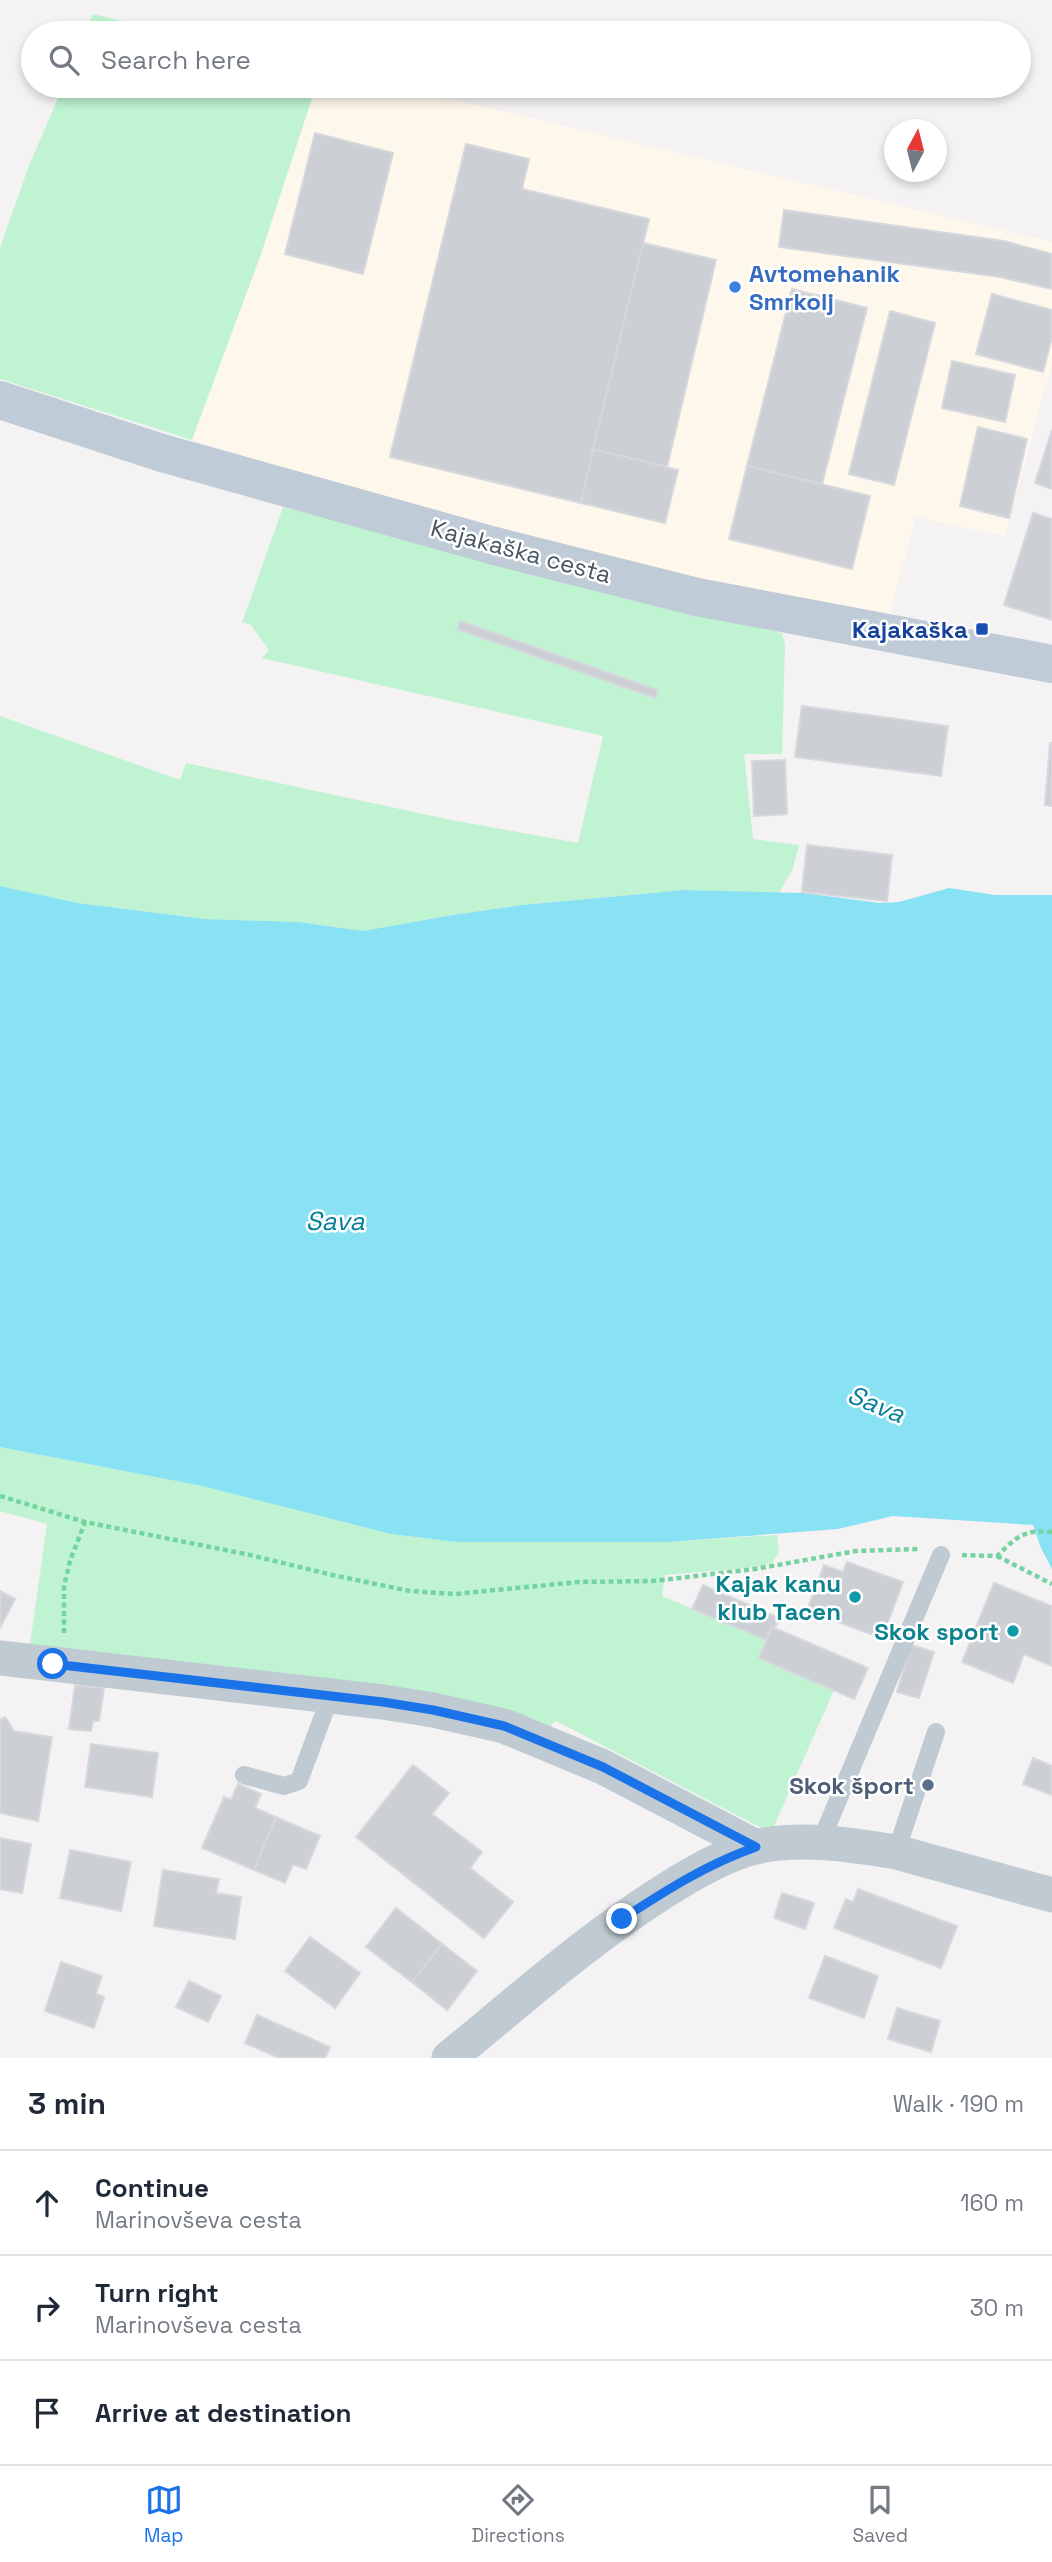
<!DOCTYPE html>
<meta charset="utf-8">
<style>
:root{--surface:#fff;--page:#f6f6f7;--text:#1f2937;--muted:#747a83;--line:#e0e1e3;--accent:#1a73e8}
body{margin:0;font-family:"Space Grotesk",sans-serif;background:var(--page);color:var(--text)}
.compass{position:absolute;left:884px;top:119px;width:63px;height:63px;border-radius:50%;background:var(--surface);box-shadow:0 4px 10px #0003;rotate:7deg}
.stop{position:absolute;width:21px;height:21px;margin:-16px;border:5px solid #1a73e8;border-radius:50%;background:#fff}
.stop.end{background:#1a73e8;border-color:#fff;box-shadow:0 2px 7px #0008}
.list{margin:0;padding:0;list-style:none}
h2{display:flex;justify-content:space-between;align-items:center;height:91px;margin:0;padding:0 28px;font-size:30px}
h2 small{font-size:23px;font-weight:400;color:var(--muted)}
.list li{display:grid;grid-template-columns:46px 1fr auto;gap:21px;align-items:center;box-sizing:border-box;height:105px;padding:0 28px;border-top:2px solid var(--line)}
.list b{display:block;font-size:26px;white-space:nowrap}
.list p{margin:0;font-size:23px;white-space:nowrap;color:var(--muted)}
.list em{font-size:23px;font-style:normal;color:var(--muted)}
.icon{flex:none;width:38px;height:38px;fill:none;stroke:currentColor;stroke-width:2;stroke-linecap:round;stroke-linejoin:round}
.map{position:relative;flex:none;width:1052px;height:2058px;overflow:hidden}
.search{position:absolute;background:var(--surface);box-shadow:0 4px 10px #0003;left:21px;right:21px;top:21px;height:77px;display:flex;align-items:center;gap:18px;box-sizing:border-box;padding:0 24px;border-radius:38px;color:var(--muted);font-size:26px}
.sheet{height:406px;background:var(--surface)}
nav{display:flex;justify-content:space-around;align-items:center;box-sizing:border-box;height:98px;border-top:2px solid var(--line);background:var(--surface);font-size:19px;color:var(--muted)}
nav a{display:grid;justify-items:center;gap:4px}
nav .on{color:var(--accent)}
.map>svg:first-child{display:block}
</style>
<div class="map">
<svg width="1052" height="2058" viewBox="0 0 1052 2058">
<rect width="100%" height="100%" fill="#f4f2f2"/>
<polygon fill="#fef8ec" points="316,86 396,86 1052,242 1052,362 1005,536 915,517 889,619 695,581 383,499 192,440 261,254"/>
<g fill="#bff3d1">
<polygon points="93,14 173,33 85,33"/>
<polygon points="63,86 316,86 261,254 192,440 0,379 0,248 27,171"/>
<polygon points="283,507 641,600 782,633 785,644 782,754 744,754 753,839 799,845 793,868 779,893 684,890 522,905 452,915 363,931 299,922 205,919 78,903 0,886 0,716 180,780 186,763 451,820 578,843 603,736 262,658 269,650 250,624 242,623"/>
<polygon points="0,1447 202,1486 391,1534 457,1542 668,1542 777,1535 779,1552 772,1563 757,1567 665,1575 662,1596 767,1640 759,1658 834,1690 771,1833 556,1721 550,1726 488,1708 29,1652 47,1524 0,1511"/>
</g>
<polygon fill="#89e2f3" points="0,886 78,903 205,919 299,922 363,931 452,915 522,905 684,890 803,893 880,903 899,902 949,888 995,895 1052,895 1052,1569 1041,1548 1033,1525 893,1516 838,1529 668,1542 457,1542 391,1534 202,1486 0,1447"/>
<g fill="#cccfd4" stroke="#d6d8dd" stroke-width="2">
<polygon points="315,133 393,153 363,274 285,254"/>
<polygon points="466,144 529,159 522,189 649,219 581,503 390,457"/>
<polygon points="784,210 1004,241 1052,254 1052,289 1000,277 779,247"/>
<polygon points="643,243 716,260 667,467 593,449"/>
<polygon points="792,289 867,308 822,484 747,466"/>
<polygon points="992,294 1052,310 1052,337 1043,372 976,354"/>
<polygon points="890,311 935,323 894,485 849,474"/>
<polygon points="952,361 1015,375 1005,422 942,408"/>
<polygon points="978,427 1027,439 1009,518 960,506"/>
<polygon points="1052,430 1052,489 1035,483"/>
<polygon points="593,449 678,470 665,523 581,503"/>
<polygon points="747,466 870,496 852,569 729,539"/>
<polygon points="1033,513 1052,519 1052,620 1004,605"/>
<polygon points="460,621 658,690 655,698 457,629"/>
<polygon points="802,706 948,726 941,776 795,757"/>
<polygon points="1050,743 1052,743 1052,806 1045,805"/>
<polygon points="785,760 787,814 754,816 752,761"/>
<polygon points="807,845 892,855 887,901 802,892"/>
<polygon points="847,1562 903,1582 882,1638 807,1611 824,1565 843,1572"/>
<polygon points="994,1583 1052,1606 1052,1666 1024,1654 1013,1683 962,1662"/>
<polygon points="703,1585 779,1618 775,1628 772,1627 767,1640 692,1609"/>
<polygon points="0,1591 15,1599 0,1628"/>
<polygon points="772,1627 868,1668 854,1699 759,1658"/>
<polygon points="911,1645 934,1652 919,1698 897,1692"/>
<polygon points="75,1685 104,1688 99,1721 93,1721 91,1731 69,1729"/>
<polygon points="5,1717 14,1731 52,1737 38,1821 0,1813 0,1720"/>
<polygon points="91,1744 158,1753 152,1797 85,1787"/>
<polygon points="1033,1758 1052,1766 1052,1795 1023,1784"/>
<polygon points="413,1765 449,1793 432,1814 482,1852 470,1868 513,1902 484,1938 356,1837"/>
<polygon points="238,1784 261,1794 255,1808 276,1817 254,1870 202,1848 224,1797 231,1800"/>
<polygon points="276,1817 320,1836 306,1869 293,1864 285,1883 254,1870"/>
<polygon points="0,1838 31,1844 22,1893 0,1889"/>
<polygon points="70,1850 131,1862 121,1911 60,1898"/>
<polygon points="163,1870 219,1879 216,1893 241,1897 235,1939 154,1926"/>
<polygon points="858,1889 957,1926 941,1968 834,1928 846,1899 853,1902"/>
<polygon points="782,1893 814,1903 805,1929 774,1918"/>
<polygon points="396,1908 442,1944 412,1982 366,1947"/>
<polygon points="310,1937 360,1973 335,2008 285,1971"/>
<polygon points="442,1944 477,1971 447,2010 412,1982"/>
<polygon points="825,1956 878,1976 864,2018 809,1998"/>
<polygon points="61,1962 102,1976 96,1994 104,1997 94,2028 45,2011"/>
<polygon points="189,1981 221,1996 208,2022 176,2007"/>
<polygon points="897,2008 940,2021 931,2052 888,2039"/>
<polygon points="257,2015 330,2047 325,2058 279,2058 245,2043"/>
</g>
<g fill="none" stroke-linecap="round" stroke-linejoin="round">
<g stroke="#74d4a0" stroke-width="4.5" stroke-dasharray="5 3.5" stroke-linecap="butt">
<polyline points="0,1496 85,1522 250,1555 337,1576 410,1591 455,1594 578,1582 653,1581 755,1569 856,1551 919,1549"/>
<path d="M 962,1555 L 997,1556 C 1017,1537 1023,1529 1052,1532"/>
<polyline points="997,1556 1052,1584"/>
<polyline points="64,1633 64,1586 70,1561 85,1522"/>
</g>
<g stroke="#bfcad2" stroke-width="18">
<polyline points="244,1775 284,1786 299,1781 330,1697"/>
<polyline points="820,1843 941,1555"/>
<polyline points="896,1852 936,1732"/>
</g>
<g stroke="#bfcad2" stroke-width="35">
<polyline points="0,1658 383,1702 433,1710 504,1726 603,1767 756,1847"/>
<path d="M 449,2058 C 519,2001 587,1940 663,1892 C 693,1873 725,1854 759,1846 C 804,1837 852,1845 896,1852 L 1052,1895"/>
</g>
<polyline stroke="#bfcbd6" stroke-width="38" points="0,400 162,453 491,545 697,597 1052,664"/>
</g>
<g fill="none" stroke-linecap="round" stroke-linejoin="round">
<path stroke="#1a73e8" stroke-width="9" d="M 53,1664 L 383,1702 L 433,1710 L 504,1726 L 603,1767 L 756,1847 C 707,1864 665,1891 622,1919"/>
</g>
<circle fill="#3f7fe0" stroke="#fff" stroke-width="2.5" cx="735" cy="287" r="7"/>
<rect fill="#1a4fb4" stroke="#fff" stroke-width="2.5" x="975" y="622" width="14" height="14" rx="3.5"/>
<g fill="#0f9aa8" stroke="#fff" stroke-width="2.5">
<circle cx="855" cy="1597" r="7"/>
<circle cx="1013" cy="1631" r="7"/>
</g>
<circle fill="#5c6f8a" stroke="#fff" stroke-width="2.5" cx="928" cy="1785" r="7"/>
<g text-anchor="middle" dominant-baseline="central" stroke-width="5" stroke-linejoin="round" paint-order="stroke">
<g font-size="24" font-weight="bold" fill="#366cbe" stroke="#fff" text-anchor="start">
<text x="749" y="273">Avtomehanik<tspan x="749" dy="28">Smrkolj</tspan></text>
</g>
<g font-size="24" fill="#485661" stroke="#fff">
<text transform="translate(521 551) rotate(15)">Kajakaška cesta</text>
</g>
<g font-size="24" font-weight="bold" fill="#164399" stroke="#fff" text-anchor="end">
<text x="968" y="629">Kajakaška</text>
</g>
<g font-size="24" font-weight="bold" fill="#0d838f" stroke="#fff" text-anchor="end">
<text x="841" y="1583">Kajak kanu<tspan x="841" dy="28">klub Tacen</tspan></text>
<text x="999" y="1631">Skok sport</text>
</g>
<g font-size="24" font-weight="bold" fill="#4e5e75" stroke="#fff" text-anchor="end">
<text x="914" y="1785">Skok šport</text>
</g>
<g font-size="26" font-style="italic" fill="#058098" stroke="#fff">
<text x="335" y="1221">Sava</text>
<text transform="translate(876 1404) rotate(22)">Sava</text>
</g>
</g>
</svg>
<svg class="compass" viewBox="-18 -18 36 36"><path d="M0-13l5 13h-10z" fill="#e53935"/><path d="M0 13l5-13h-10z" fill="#747a83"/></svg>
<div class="stop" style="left:53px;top:1664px"></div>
<div class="stop end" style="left:622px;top:1919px"></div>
<div class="search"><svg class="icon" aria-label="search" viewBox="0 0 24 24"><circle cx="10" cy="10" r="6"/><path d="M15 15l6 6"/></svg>Search here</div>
</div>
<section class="sheet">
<h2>3 min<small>Walk · 190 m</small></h2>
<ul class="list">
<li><svg class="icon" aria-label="ahead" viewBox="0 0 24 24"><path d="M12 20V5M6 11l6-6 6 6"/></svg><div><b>Continue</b><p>Marinovševa cesta</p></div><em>160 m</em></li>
<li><svg class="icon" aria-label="right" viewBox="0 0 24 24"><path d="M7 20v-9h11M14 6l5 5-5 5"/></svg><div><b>Turn right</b><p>Marinovševa cesta</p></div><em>30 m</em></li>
<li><svg class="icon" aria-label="arrive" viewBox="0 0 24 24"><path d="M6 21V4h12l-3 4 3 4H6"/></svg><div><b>Arrive at destination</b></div></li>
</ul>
</section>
<nav>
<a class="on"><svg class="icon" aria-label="map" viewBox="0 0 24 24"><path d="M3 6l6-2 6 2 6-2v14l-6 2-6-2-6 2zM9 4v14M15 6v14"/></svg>Map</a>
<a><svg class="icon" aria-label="directions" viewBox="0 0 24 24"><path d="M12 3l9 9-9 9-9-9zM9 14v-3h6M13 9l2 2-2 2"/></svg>Directions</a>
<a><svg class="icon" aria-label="saved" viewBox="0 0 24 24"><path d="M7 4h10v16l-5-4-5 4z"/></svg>Saved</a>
</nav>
